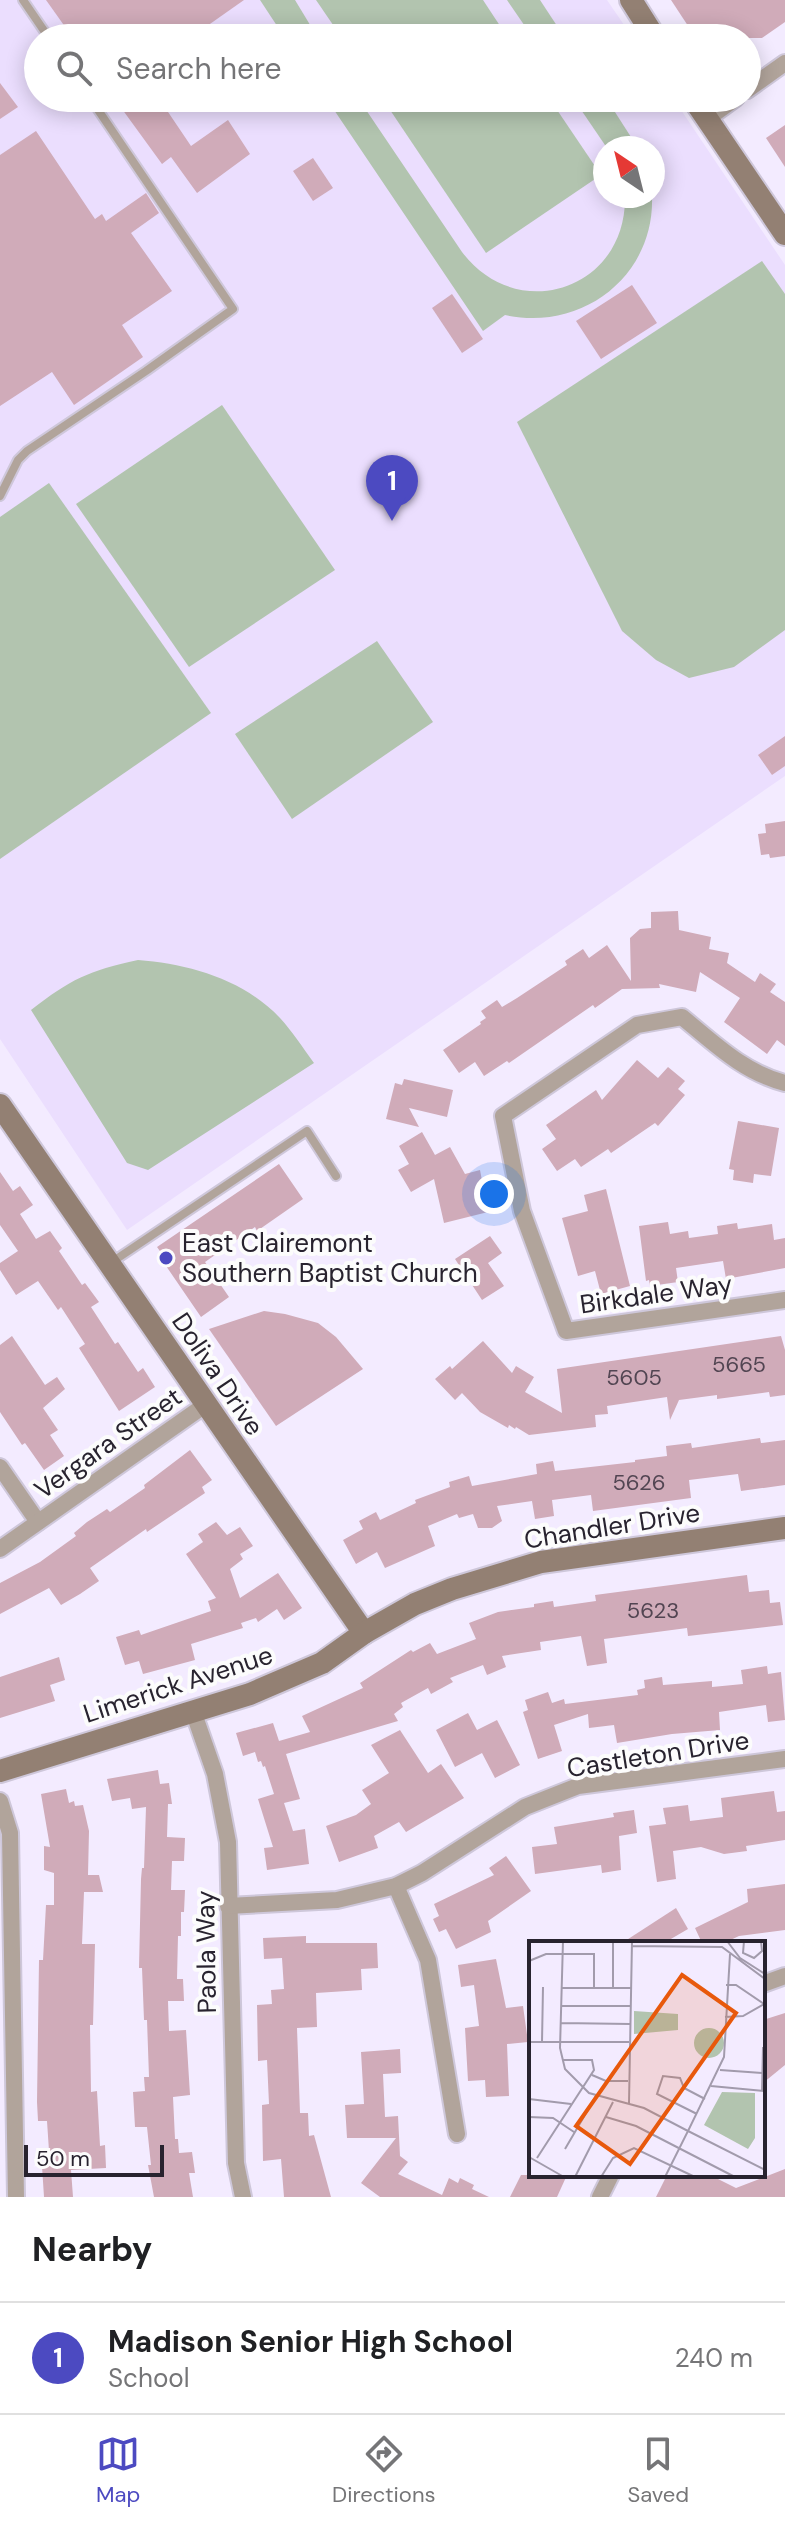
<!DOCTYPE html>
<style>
:root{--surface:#fff;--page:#f6f6f6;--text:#202124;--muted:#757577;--line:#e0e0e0;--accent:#4c4ac1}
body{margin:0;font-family:"DM Sans",sans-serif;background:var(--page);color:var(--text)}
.compass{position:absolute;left:593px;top:136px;width:72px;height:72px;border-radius:50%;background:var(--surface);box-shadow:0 4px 20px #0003;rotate:325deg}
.scale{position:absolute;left:24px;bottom:20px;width:140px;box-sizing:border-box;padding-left:8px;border:4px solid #28232f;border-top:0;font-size:22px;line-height:28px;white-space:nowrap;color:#28232f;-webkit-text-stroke:6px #fcfcfc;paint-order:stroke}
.you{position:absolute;left:494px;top:1194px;width:28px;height:28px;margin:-20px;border:6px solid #fff;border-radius:50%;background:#1a73e8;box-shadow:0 0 0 12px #1a73e833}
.badge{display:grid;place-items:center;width:52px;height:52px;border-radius:50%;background:var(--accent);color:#fff;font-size:26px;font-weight:700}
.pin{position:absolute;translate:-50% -66px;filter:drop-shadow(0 2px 4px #0008)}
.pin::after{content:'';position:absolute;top:42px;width:28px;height:24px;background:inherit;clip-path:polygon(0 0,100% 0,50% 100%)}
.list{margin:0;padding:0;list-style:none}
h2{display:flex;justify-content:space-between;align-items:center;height:104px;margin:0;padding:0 32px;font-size:34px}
h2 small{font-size:26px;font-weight:400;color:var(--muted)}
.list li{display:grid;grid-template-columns:52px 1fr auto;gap:24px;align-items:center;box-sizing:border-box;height:112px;padding:0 32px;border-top:2px solid var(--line)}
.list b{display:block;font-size:30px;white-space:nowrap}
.list p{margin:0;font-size:26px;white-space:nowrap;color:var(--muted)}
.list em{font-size:26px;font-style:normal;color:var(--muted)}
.icon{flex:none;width:44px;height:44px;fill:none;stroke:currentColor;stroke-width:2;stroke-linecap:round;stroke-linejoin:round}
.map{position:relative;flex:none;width:785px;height:2197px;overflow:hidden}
.search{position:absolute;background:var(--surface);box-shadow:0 4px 20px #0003;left:24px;right:24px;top:24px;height:88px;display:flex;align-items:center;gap:20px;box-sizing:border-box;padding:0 28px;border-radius:44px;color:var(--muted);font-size:30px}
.sheet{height:216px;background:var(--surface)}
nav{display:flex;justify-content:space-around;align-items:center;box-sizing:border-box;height:112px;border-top:2px solid var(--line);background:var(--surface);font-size:22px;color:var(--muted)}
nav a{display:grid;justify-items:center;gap:4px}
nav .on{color:var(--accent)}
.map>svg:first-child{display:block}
</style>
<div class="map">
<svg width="785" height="2197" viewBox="0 0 785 2197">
<rect width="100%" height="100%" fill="#f3ebff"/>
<path fill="#ebdefe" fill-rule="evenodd" d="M 0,0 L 607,0 L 633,38 L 38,38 L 38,98 L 673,98 L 785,265 L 785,776 L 127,1230 L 0,1039 ZM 605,148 L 653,148 L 653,196 L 605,196 Z"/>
<g fill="#b2c4af">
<polygon points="260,0 295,0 318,38 285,38"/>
<polygon points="316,0 483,0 508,38 342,38"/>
<polygon points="507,0 540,0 565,38 533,38"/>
<path d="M 326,98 L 358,98 L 462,252 C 518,326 627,289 625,196 L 652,196 C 655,276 582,332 505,315 L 483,331 Z"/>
<polygon points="382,98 549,98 601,175 486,253"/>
<polygon points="573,98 606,98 638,148 607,148"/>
<polygon points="762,261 785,294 785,630 734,667 689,678 656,660 622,631 517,422"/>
<polygon points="222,405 335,570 189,667 76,504"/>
<polygon points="49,483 211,713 0,859 0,517"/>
<polygon points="377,641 433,722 292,819 235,734"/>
<path d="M 138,960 C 189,964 243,979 280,1018 C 292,1031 303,1048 314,1063 L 148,1170 L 127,1163 L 31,1010 C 71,979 88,971 138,960 Z"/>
</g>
<g fill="#d0abb9">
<polygon points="46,0 244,0 190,38 73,38"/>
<polygon points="671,0 785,0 785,22 762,38 696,38"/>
<polygon points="0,83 18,107 0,119"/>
<polygon points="114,98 182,98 166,109 191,146 228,120 250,154 197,193 171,157 162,164"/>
<polygon points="785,125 785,167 766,138"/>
<polygon points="36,131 95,219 102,214 106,221 146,193 159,213 131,233 172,291 122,325 143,357 74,405 52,372 0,406 0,155"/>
<polygon points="313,158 333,188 313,201 293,171"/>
<polygon points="632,285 657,323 601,359 576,321"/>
<polygon points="452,294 483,339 462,353 432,308"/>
<polygon points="785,736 785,766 772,775 758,755"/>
<polygon points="785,821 785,856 770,858 769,854 761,855 758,834 766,833 765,824"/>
<polygon points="678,911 679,930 711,937 709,949 729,953 727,963 755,982 760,973 776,984 770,992 785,1002 785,1046 777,1040 767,1054 724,1022 740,998 700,972 696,992 659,984 660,988 622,989 595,1008 593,1005 509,1063 507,1061 484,1076 475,1062 459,1073 443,1050 481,1024 480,1022 486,1018 481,1011 497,1000 502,1007 517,998 567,965 565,961 583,949 589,958 607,945 631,981 630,938 640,929 651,928 651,912"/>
<polygon points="637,1060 658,1078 668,1067 685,1081 678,1089 685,1095 658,1126 655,1123 611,1153 608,1149 581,1167 575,1159 557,1171 542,1149 556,1139 546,1125 596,1090 602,1100"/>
<polygon points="404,1079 453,1090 447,1117 409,1108 419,1127 386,1119 395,1083 402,1085"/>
<polygon points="738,1121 779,1128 771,1176 754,1174 753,1183 733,1180 734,1170 729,1169"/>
<polygon points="422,1132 435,1155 450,1147 465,1174 480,1170 488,1212 444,1223 434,1179 411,1192 398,1170 409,1164 399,1146"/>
<polygon points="279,1164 303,1199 257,1231 255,1227 205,1262 229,1297 201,1317 164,1263 167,1261 157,1247"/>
<polygon points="0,1172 13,1191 20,1186 33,1205 20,1214 36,1239 50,1231 62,1248 59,1251 82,1285 85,1283 99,1302 91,1307 115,1344 118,1342 138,1372 143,1368 155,1387 119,1411 79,1348 85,1344 61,1307 58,1310 38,1281 16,1295 0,1270 0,1263 18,1251 0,1225"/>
<polygon points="606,1189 630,1286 601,1294 595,1271 578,1276 562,1218 588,1211 584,1195"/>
<polygon points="668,1222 670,1234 688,1231 689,1238 718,1234 717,1226 737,1223 738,1229 772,1224 774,1240 785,1238 785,1268 726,1279 723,1261 676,1268 678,1282 650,1286 649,1280 646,1281 639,1226"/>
<polygon points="490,1236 502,1253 488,1263 504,1286 482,1300 455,1259"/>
<polygon points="264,1311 285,1314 318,1323 336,1337 363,1369 276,1426 209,1329"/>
<polygon points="12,1336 45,1385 57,1377 65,1389 43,1408 58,1430 50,1435 64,1456 44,1470 25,1443 22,1445 0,1412 0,1345"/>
<polygon points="781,1336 785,1350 785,1395 770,1397 769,1392 717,1399 717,1395 679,1400 670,1420 667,1397 607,1406 608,1414 595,1415 596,1427 529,1435 516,1427 515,1429 509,1425 508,1428 480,1412 462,1393 455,1400 435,1379 450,1366 452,1369 483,1341 512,1373 516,1366 534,1377 525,1392 562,1413 557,1369"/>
<polygon points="760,1438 761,1443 785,1440 785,1485 741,1491 738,1474 689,1480 691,1498 593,1511 591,1495 552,1500 554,1516 535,1519 532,1501 497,1506 502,1521 492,1528 478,1528 473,1514 459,1518 457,1514 428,1526 435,1546 385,1568 377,1552 356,1564 343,1540 363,1529 359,1521 376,1512 380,1520 416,1503 415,1500 450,1487 449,1482 469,1476 472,1486 537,1474 536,1464 553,1461 555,1471 635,1462 635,1460 667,1456 666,1446 691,1443 692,1448"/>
<polygon points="190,1450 212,1480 202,1487 205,1493 147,1532 146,1529 90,1568 99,1581 80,1594 61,1605 49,1588 0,1614 0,1583 40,1562 76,1536 74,1533 87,1522 107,1509 110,1512 145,1488 144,1485"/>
<polygon points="216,1522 227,1535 240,1527 253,1546 240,1554 243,1559 230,1569 240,1598 278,1573 302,1608 284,1620 277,1609 258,1622 256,1618 241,1623 243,1628 191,1644 195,1660 143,1674 139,1661 125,1665 116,1637 139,1630 141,1635 211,1611 208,1601 216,1598 186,1554 203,1542 198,1534"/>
<polygon points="747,1575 749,1592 769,1590 770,1603 780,1602 783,1625 688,1636 687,1628 604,1639 607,1663 587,1666 581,1636 540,1642 541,1650 502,1656 506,1667 487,1675 483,1665 450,1678 453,1682 431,1694 428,1688 401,1703 403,1707 394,1714 398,1721 286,1754 300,1799 284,1803 293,1831 305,1829 309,1864 267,1870 264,1848 273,1847 258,1799 274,1794 265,1766 263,1767 261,1761 258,1762 255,1752 243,1756 236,1733 273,1723 279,1741 310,1732 302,1716 363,1688 360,1683 411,1650 413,1652 430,1643 437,1654 476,1639 469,1623 498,1612 534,1607 534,1604 553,1601 554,1607 596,1601 595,1595"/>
<polygon points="59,1657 65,1680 50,1685 55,1701 0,1718 0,1677"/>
<polygon points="767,1666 768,1674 781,1672 785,1720 768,1722 766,1705 719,1712 720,1730 672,1734 617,1743 614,1725 589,1728 588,1714 554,1725 562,1751 538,1759 523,1712 528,1710 525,1700 548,1692 552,1703 564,1699 565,1704 638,1695 637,1690 645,1688 644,1680 662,1677 663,1685 712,1681 712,1687 743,1684 741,1670"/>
<polygon points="468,1713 477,1730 497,1720 520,1765 495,1778 482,1753 455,1767 436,1730"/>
<polygon points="400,1730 428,1773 441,1764 464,1798 406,1832 399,1822 374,1836 378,1848 339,1862 326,1826 356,1815 371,1804 362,1790 389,1773 371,1745"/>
<polygon points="158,1770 160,1784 169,1783 172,1804 168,1804 167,1837 185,1838 184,1861 172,1861 171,1890 185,1890 184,1912 181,1912 181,1936 178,1936 177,1979 183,1979 184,2001 168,2001 169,2031 186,2030 190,2095 173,2097 175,2139 178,2139 179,2153 192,2152 195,2173 189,2173 193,2197 154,2197 148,2165 151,2165 147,2127 135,2127 133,2092 145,2091 144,2077 149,2077 147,2020 144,2020 142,1968 139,1968 141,1879 142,1868 144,1868 146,1807 132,1809 130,1798 112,1801 107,1779"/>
<polygon points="66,1789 69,1803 74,1801 75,1806 83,1805 89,1831 88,1875 99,1875 103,1892 84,1892 82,1944 95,1944 93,2025 90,2025 91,2092 97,2091 100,2146 105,2145 106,2168 71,2170 73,2197 44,2197 42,2166 50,2166 47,2121 38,2121 37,2102 39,1960 43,1960 46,1905 54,1905 54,1873 44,1870 44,1846 50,1847 41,1794"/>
<polygon points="774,1791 777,1812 785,1811 785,1840 746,1846 747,1851 724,1854 701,1847 673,1851 676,1879 657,1882 649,1826 666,1824 663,1808 688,1805 690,1821 723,1817 721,1798"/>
<polygon points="634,1810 637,1833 619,1836 621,1870 602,1873 601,1865 535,1874 532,1847 557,1844 554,1827 614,1817 613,1813"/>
<polygon points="506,1856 531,1891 488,1921 491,1932 456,1949 446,1929 439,1932 433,1919 439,1916 434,1904 494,1875 489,1868"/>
<polygon points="785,1884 785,1930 739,1936 724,1943 702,1943 695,1928 748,1902 747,1889"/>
<polygon points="676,1908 688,1929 664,1943 622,1943"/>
<polygon points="306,1936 306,1943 377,1943 378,1968 361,1969 362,1990 316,1993 317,2027 297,2028 300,2113 308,2113 309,2136 314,2135 331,2197 284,2197 281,2159 263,2161 262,2105 269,2104 267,2060 258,2061 257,2005 272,2004 271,1990 284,1989 282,1958 264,1959 263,1938"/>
<polygon points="496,1959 506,2008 523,2006 528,2042 507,2044 509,2096 486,2097 485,2080 468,2081 465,2028 479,2026 474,1985 461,1987 458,1965"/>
<polygon points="785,2013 785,2065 763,2083 763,2020"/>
<polygon points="400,2049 401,2073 383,2074 385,2117 398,2116 400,2156 408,2162 398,2174 442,2195 449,2178 458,2183 460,2178 474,2185 472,2189 489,2197 380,2197 361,2183 396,2138 347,2138 345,2105 364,2104 361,2052"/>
<polygon points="785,2169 785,2197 656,2197 667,2175 710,2175 736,2188"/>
<polygon points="521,2175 567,2175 557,2197 510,2197"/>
</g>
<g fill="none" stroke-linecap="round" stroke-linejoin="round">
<g stroke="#cec7da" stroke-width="12">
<g id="lane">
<polyline points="23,0 49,38"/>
<polyline points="0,496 18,460 27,451 146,371 233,309 90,98"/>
<polyline points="109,1264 307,1131 336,1176"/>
</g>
</g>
<g stroke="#cec7da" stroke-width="20">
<g id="street">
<polyline points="747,90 785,63"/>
<polyline points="707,119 736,98"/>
<path d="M 785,1083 C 743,1072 715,1044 682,1017 L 637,1025 L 503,1116 L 522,1211 L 566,1331 L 785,1300"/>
<polyline points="0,1467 38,1522"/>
<polyline points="0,1549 205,1405"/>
<polyline points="193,1711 215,1774 228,1842 236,2163 243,2197"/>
<polyline points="0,1801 10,1833 16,2197"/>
<polyline points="396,1886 428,1960 457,2134"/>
<polyline points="228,1906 337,1900 396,1886 422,1873 525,1807 578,1786 785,1759"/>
<polyline points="763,1984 785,1976"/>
<polyline points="600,2197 611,2175"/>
</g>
</g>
<g stroke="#cec7da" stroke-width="26">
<g id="secondary">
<polyline points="631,0 655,38"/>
<polyline points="693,98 785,234"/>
<polyline points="0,1105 364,1633"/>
<polyline points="0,1771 250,1694 322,1663 364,1633 415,1604 452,1589 541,1562 785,1528"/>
</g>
</g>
<use href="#lane" stroke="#b1a49b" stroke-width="8"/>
<use href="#street" stroke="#b1a49b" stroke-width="16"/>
<use href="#secondary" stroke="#938073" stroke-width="22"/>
</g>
<circle fill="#4c4ac1" stroke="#fcfcfc" stroke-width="3" cx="166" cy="1258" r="8"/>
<g text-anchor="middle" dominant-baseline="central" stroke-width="8" stroke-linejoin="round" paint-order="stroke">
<g font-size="22" fill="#524552">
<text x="739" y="1364">5665</text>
<text x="634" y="1377">5605</text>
<text x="639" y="1482">5626</text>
<text x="653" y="1610">5623</text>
</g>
<g font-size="26" fill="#28232f" stroke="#fcfcfc" text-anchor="start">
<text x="182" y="1243">East Clairemont<tspan x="182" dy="30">Southern Baptist Church</tspan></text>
</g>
<g font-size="26" fill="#28232f" stroke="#fcfcfc">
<text transform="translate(656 1294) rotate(-8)">Birkdale Way</text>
<text transform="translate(218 1374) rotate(56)">Doliva Drive</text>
<text transform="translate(108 1443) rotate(-35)">Vergara Street</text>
<text transform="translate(612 1526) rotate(-9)">Chandler Drive</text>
<text transform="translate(178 1684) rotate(-18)">Limerick Avenue</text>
<text transform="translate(658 1754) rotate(-9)">Castleton Drive</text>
<text transform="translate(206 1952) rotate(-91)">Paola Way</text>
</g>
</g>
<g transform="translate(529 1941)">
<rect width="236" height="236" fill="#f3ebff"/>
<path d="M 105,70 L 149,73 L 149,89 L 105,93 ZM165 102a15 15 0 1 1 30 0a15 15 0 1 1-30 0ZM 193,151 L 226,152 L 226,197 L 219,208 L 175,184 Z" fill="#b2c4af"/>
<path fill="none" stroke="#a29bac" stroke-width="2" d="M 34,0 L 31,107 L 36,128 L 60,152 L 115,167 L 159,190 L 136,236M 198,0 L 211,17 L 236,33M 215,0 L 214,12 L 225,17 L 233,10 L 232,0M 103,5 L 193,6 L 236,38M 201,13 L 195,116 L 159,190 L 236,229M 0,20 L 17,13 L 65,13 L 65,47M 33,47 L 102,47M 84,47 L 84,0M 32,65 L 102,65M 196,76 L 214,75 L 235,63 L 207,44 L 197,44M 32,82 L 101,83M 0,101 L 100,101M 13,101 L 14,46M 191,129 L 233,132M 63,134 L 77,140 L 99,140M 182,145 L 236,150M 233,150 L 234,106M 0,158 L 42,163M 100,162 L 103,0M 168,173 L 128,153 L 134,135 L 151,137 L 155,147 L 176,158M 0,176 L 24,177 L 45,191M 77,176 L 107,185 L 206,236M 36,208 L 67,155M 0,216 L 35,236M 8,217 L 65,129 L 63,119 L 34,119M 46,236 L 84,161M 72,236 L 84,217 L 105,207 L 166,236"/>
<path fill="#e8590c" fill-opacity="0.15" stroke="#e8590c" stroke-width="4" d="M 153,34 L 207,72 L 101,223 L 47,185 Z"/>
<rect width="236" height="236" fill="none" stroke="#28232f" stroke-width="4"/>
</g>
</svg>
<svg class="compass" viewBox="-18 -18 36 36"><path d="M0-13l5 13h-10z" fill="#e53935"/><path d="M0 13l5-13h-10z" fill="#757577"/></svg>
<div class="scale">50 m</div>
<div class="you"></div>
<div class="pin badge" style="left:392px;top:521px">1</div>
<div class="search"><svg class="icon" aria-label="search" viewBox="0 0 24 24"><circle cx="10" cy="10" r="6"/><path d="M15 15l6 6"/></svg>Search here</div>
</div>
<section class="sheet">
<h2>Nearby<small></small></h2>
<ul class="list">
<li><span class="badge">1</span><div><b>Madison Senior High School</b><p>School</p></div><em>240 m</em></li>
</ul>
</section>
<nav>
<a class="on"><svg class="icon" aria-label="map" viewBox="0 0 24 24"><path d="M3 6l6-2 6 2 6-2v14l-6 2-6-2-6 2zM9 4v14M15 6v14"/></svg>Map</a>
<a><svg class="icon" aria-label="directions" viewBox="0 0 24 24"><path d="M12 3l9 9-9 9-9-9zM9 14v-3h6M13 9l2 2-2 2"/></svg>Directions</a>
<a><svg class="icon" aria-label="saved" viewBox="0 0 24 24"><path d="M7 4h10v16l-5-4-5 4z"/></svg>Saved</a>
</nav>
